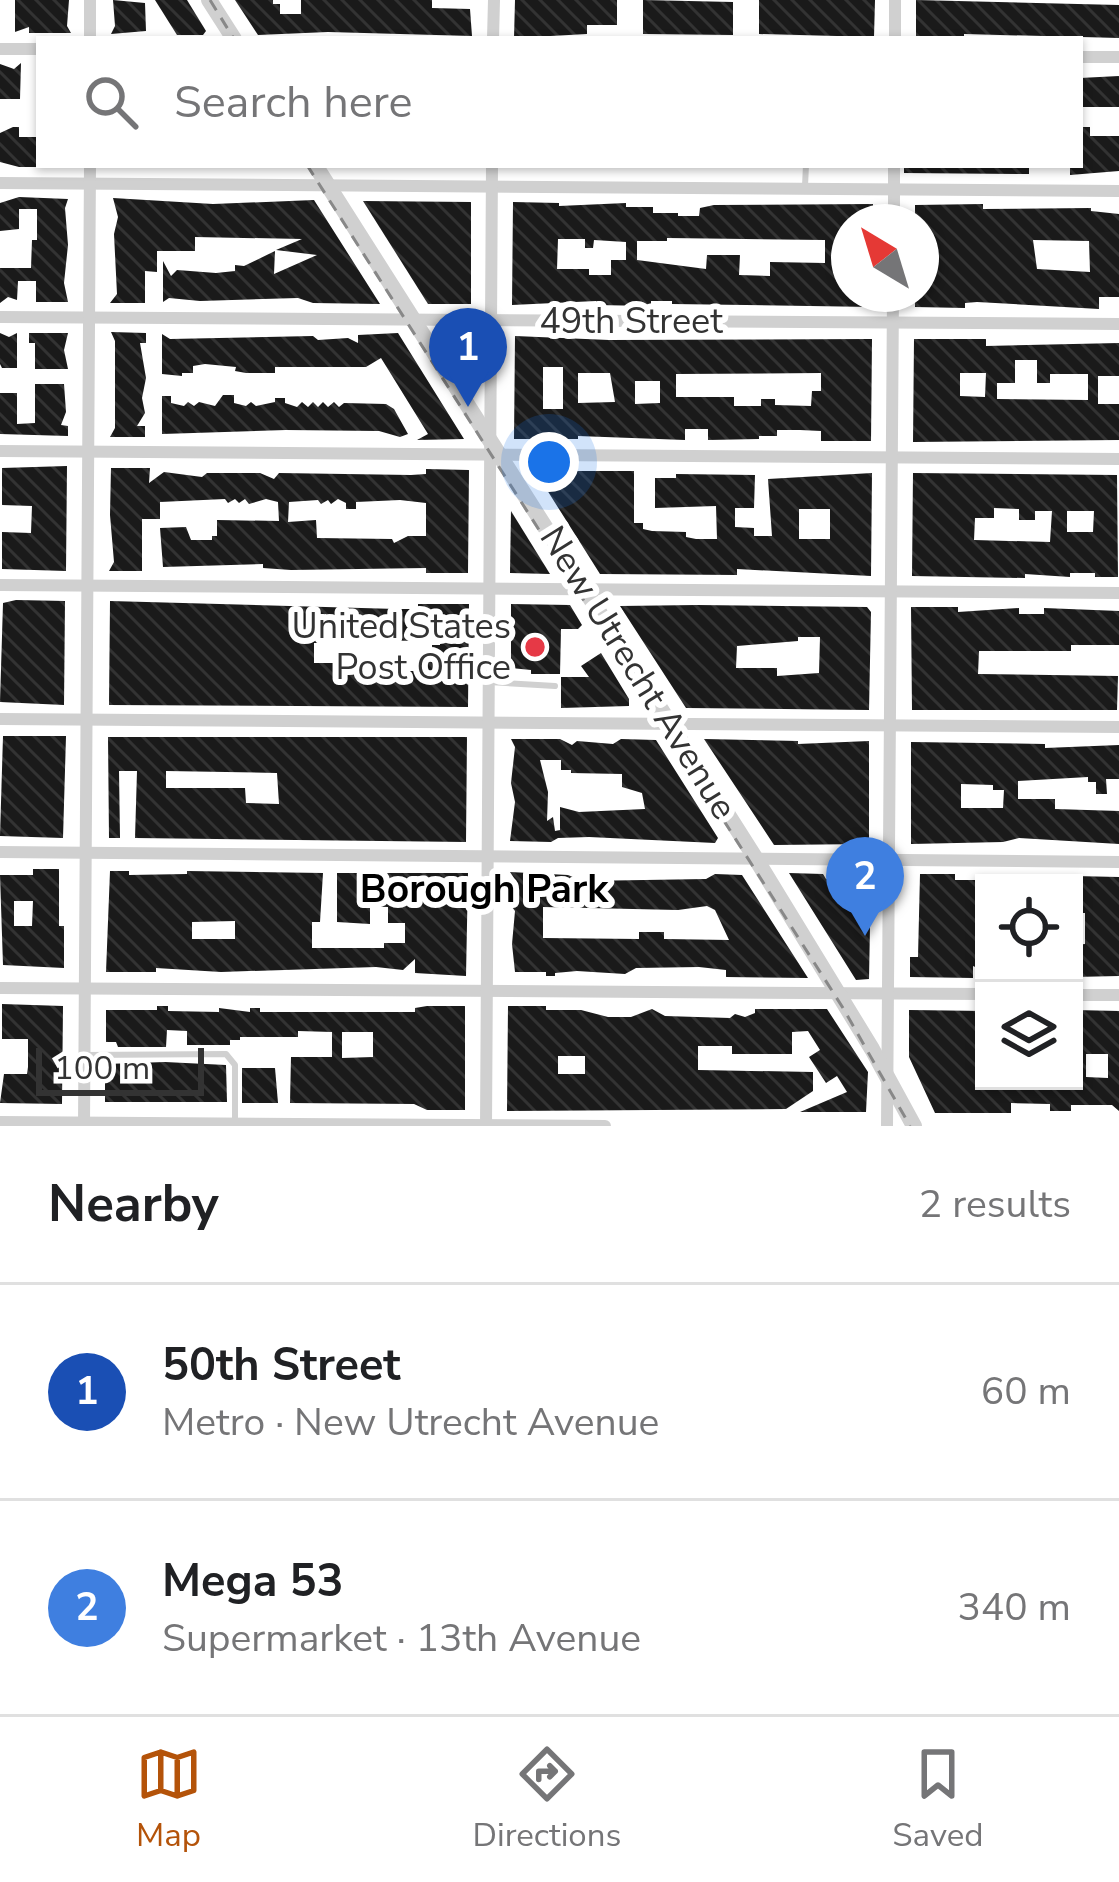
<!DOCTYPE html>
<meta charset="utf-8">
<style>
:root{--surface:#fff;--page:#f6f6f6;--text:#202124;--muted:#757577;--line:#e0e0e0;--accent:#b45309}
body{margin:0;font-family:"Nunito Sans",sans-serif;background:var(--page);color:var(--text)}
.controls{position:absolute;right:36px;bottom:36px;display:grid;overflow:hidden;border-radius:0px;box-shadow:0 3px 9px #0004}
.controls button{width:108px;height:108px;display:grid;place-items:center;padding:0;border:0;border-bottom:3px solid var(--line);background:var(--surface);color:var(--text);font:60px sans-serif}
.compass{position:absolute;left:831px;top:204px;width:108px;height:108px;border-radius:50%;background:var(--surface);box-shadow:0 3px 9px #0004;rotate:322deg}
.scale{position:absolute;left:36px;bottom:30px;width:168px;box-sizing:border-box;padding-left:12px;border:6px solid #333;border-top:0;font-size:33px;line-height:42px;white-space:nowrap;color:#333;-webkit-text-stroke:9px #fff;paint-order:stroke}
.you{position:absolute;left:549px;top:462px;width:42px;height:42px;margin:-30px;border:9px solid #fff;border-radius:50%;background:#1a73e8;box-shadow:0 0 0 18px #1a73e833}
.badge{display:grid;place-items:center;width:78px;height:78px;border-radius:50%;background:var(--accent);color:#fff;font-size:39px;font-weight:700}
.pin{position:absolute;translate:-50% -99px;filter:drop-shadow(0 3px 6px #0008)}
.pin::after{content:'';position:absolute;top:63px;width:42px;height:36px;background:inherit;clip-path:polygon(0 0,100% 0,50% 100%)}
.list{margin:0;padding:0;list-style:none}
h2{display:flex;justify-content:space-between;align-items:center;height:156px;margin:0;padding:0 48px;font-size:51px}
h2 small{font-size:39px;font-weight:400;color:var(--muted)}
.list li{display:grid;grid-template-columns:78px 1fr auto;gap:36px;align-items:center;box-sizing:border-box;height:216px;padding:0 48px;border-top:3px solid var(--line)}
.list b{display:block;font-size:45px;white-space:nowrap}
.list p{margin:0;font-size:39px;white-space:nowrap;color:var(--muted)}
.list em{font-size:39px;font-style:normal;color:var(--muted)}
.icon{flex:none;width:66px;height:66px;fill:none;stroke:currentColor;stroke-width:2;stroke-linecap:round;stroke-linejoin:round}
.map{position:relative;flex:none;width:1119px;height:1126px;overflow:hidden}
.search{position:absolute;background:var(--surface);box-shadow:0 3px 9px #0004;left:36px;right:36px;top:36px;height:132px;display:flex;align-items:center;gap:30px;box-sizing:border-box;padding:0 42px;border-radius:0px;color:var(--muted);font-size:45px}
.sheet{height:588px;background:var(--surface)}
nav{display:flex;justify-content:space-around;align-items:center;box-sizing:border-box;height:168px;border-top:3px solid var(--line);background:var(--surface);font-size:33px;color:var(--muted)}
nav a{display:grid;justify-items:center;gap:6px}
nav .on{color:var(--accent)}
.map>svg:first-child{display:block}
</style>
<div class="map">
<svg width="1119" height="1126" viewBox="0 0 1119 1126">
<defs>
<pattern id="building-back-hatch" width="6" height="6" patternUnits="userSpaceOnUse" patternTransform="scale(3)"><rect width="6" height="6" fill="#1a1a1a"/><path d="M-1 5l2 2M0 0l6 6M5-1l2 2" fill="none" stroke="#333"/></pattern>
</defs>
<rect width="100%" height="100%" fill="#fff"/>
<g fill="url(#building-back-hatch)" fill-rule="evenodd">
<polygon points="15,0 69,0 67,26 71,33 29,33 29,27 15,32"/>
<polygon points="113,0 145,3 146,31 111,34 115,26"/>
<polygon points="155,0 187,0 206,31 203,35 177,35"/>
<polygon points="235,0 273,0 273,4 280,4 280,14 301,14 301,0 432,0 432,8 470,9 472,36 328,32 258,35"/>
<polygon points="515,0 617,0 617,25 587,25 587,34 514,38"/>
<polygon points="643,0 733,2 733,35 643,34"/>
<polygon points="759,0 875,0 874,37 759,34"/>
<polygon points="916,0 1119,5 1119,38 964,34 964,39 916,39"/>
<polygon points="21,63 20,99 0,99 0,64 14,69"/>
<polygon points="1119,76 1119,107 1080,107 1080,78"/>
<polygon points="13,127 19,127 19,137 39,137 39,167 19,167 0,162 0,133"/>
<polygon points="1080,127 1090,127 1090,136 1119,136 1119,171 1070,175 1070,165 1080,165"/>
<polygon points="904,165 1029,165 1029,174 904,173"/>
<polygon points="19,197 68,199 65,208 68,245 64,283 68,302 36,302 36,281 18,281 17,300 8,297 0,303 0,268 31,268 32,240 37,240 37,209 19,209 19,229 0,231 0,203"/>
<polygon points="113,198 213,204 314,200 380,304 313,303 298,298 200,301 169,298 163,302 163,261 171,276 177,270 216,273 235,271 235,265 244,266 275,251 274,274 317,255 276,250 302,239 195,237 195,251 157,251 157,272 145,271 145,303 110,303 117,294 114,234 118,217"/>
<polygon points="363,201 471,202 471,304 428,304"/>
<path d="M 513,202 L 559,203 L 559,206 L 626,203 L 626,207 L 653,207 L 653,213 L 678,213 L 678,216 L 699,216 L 700,208 L 714,205 L 873,204 L 873,222 L 849,222 L 849,294 L 873,294 L 873,307 L 672,304 L 672,301 L 651,301 L 651,306 L 596,305 L 596,301 L 512,305 ZM 667,238 L 825,240 L 825,263 L 770,262 L 770,276 L 739,275 L 740,255 L 707,255 L 706,269 L 637,260 L 637,241 L 667,241 ZM 558,239 L 585,239 L 585,248 L 593,248 L 594,240 L 626,242 L 626,260 L 611,260 L 611,275 L 589,275 L 589,269 L 557,269 Z"/>
<path d="M 983,204 L 983,209 L 1091,208 L 1091,211 L 1119,214 L 1119,297 L 1099,297 L 1099,309 L 977,302 L 965,303 L 965,308 L 915,307 L 915,294 L 921,294 L 921,222 L 915,222 L 915,205 ZM 1033,240 L 1089,241 L 1090,272 L 1037,269 Z"/>
<polygon points="111,332 146,333 146,343 140,343 146,378 142,398 145,413 137,426 145,426 145,437 110,437 115,428 115,341"/>
<polygon points="0,333 9,337 17,333 17,368 2,368 0,364"/>
<polygon points="29,333 68,333 64,350 68,369 35,369 35,343 29,343"/>
<polygon points="398,333 464,439 417,440 428,434 381,358 366,367 275,367 275,373 246,373 235,371 236,367 205,364 193,366 193,373 182,373 182,376 162,374 162,334 170,339 313,336 318,340 348,338 358,343 358,335"/>
<path d="M 515,336 L 609,340 L 872,339 L 871,441 L 821,441 L 821,431 L 800,430 L 777,430 L 777,436 L 759,436 L 759,439 L 708,440 L 708,429 L 685,429 L 685,440 L 578,436 L 578,439 L 514,439 ZM 543,367 L 563,367 L 563,409 L 543,409 ZM 578,373 L 610,373 L 615,402 L 578,403 ZM 821,373 L 821,391 L 812,391 L 811,406 L 775,405 L 775,399 L 761,399 L 761,406 L 734,406 L 734,397 L 676,397 L 676,374 ZM 635,381 L 660,381 L 660,403 L 635,404 Z"/>
<path d="M 914,339 L 986,339 L 986,346 L 1119,343 L 1119,376 L 1098,376 L 1098,404 L 1119,404 L 1119,440 L 913,442 ZM 1015,360 L 1037,360 L 1037,383 L 1050,383 L 1050,374 L 1088,374 L 1088,400 L 997,399 L 997,383 L 1015,383 ZM 960,373 L 986,373 L 985,397 L 960,396 Z"/>
<polygon points="35,384 64,384 66,412 61,425 68,426 68,436 0,434 0,393 17,393 17,424 35,423"/>
<polygon points="223,395 234,395 234,403 246,406 251,402 256,406 275,402 275,398 285,398 285,403 297,407 302,402 308,407 313,402 318,407 323,402 328,407 334,402 339,407 344,403 386,404 394,409 408,434 400,437 379,431 286,430 162,434 162,396 171,396 171,403 184,406 188,402 194,406 199,402 215,406"/>
<polygon points="67,466 66,571 2,569 2,532 31,533 32,506 2,505 2,468"/>
<path d="M 111,468 L 150,468 L 149,483 L 164,472 L 202,477 L 207,473 L 260,473 L 274,479 L 279,473 L 411,475 L 426,474 L 426,469 L 469,470 L 468,573 L 426,573 L 426,568 L 291,570 L 263,568 L 263,564 L 163,567 L 160,528 L 186,527 L 191,540 L 212,540 L 212,536 L 217,536 L 217,520 L 279,521 L 278,502 L 266,499 L 249,504 L 245,499 L 239,503 L 235,499 L 228,503 L 225,499 L 160,502 L 160,519 L 142,519 L 142,571 L 109,571 L 114,562 L 110,515 ZM 338,499 L 346,503 L 346,509 L 356,509 L 356,502 L 400,500 L 426,503 L 426,536 L 408,536 L 394,543 L 392,539 L 317,538 L 316,520 L 288,522 L 289,502 L 318,500 L 321,504 L 328,500 L 331,504 Z"/>
<path d="M 535,471 L 634,471 L 634,523 L 643,523 L 643,529 L 652,531 L 686,532 L 686,537 L 696,539 L 717,539 L 716,506 L 655,508 L 655,478 L 676,478 L 676,474 L 755,475 L 754,508 L 735,508 L 735,527 L 754,528 L 754,536 L 772,536 L 768,479 L 872,473 L 871,576 L 737,569 L 737,575 L 600,574 ZM 799,509 L 830,509 L 830,539 L 799,539 Z"/>
<path d="M 913,473 L 1117,475 L 1118,577 L 1095,577 L 1095,573 L 1070,573 L 1070,577 L 1025,574 L 1025,578 L 912,576 ZM 994,508 L 1019,509 L 1019,520 L 1035,520 L 1035,511 L 1052,511 L 1050,542 L 974,540 L 975,518 L 994,518 ZM 1067,511 L 1094,511 L 1093,532 L 1067,532 Z"/>
<polygon points="511,511 550,574 510,573"/>
<polygon points="16,600 65,601 64,705 0,702 3,603"/>
<path d="M 110,601 L 397,609 L 418,609 L 418,604 L 469,604 L 468,707 L 109,705 ZM 417,614 L 440,615 L 440,645 L 432,645 L 432,661 L 421,661 L 420,671 L 387,671 L 387,665 L 379,665 L 379,671 L 337,671 L 337,663 L 314,663 L 314,643 L 320,643 L 320,636 L 337,638 L 343,634 L 368,637 L 368,640 L 417,641 Z"/>
<polygon points="511,604 570,605 582,625 578,629 561,629 560,674 531,674 531,670 511,668"/>
<path d="M 697,605 L 867,607 L 871,612 L 869,710 L 686,708 L 620,606 ZM 798,637 L 820,637 L 819,673 L 777,676 L 777,668 L 736,668 L 737,646 L 798,641 Z"/>
<polygon points="911,607 958,607 958,612 1019,608 1019,614 1044,614 1044,608 1119,611 1119,645 1071,645 1071,651 979,651 978,674 1118,676 1117,710 912,710"/>
<polygon points="601,653 629,699 629,706 561,708 561,677 589,677 581,666"/>
<polygon points="3,736 66,736 63,838 0,836"/>
<path d="M 108,737 L 467,737 L 466,842 L 135,838 L 137,771 L 119,771 L 120,838 L 109,838 ZM 166,771 L 277,773 L 279,804 L 246,803 L 245,788 L 166,788 Z"/>
<path d="M 511,739 L 560,739 L 572,745 L 577,741 L 613,744 L 621,739 L 656,740 L 718,838 L 715,843 L 589,837 L 558,838 L 551,842 L 510,841 L 515,802 L 511,783 L 515,747 ZM 540,760 L 561,760 L 561,770 L 571,770 L 571,773 L 622,774 L 622,787 L 642,793 L 645,809 L 579,812 L 560,807 L 560,830 L 555,831 L 553,817 L 547,821 L 548,792 Z"/>
<polygon points="704,739 798,741 798,744 869,741 869,844 774,845"/>
<path d="M 911,742 L 1045,744 L 1045,748 L 1119,745 L 1119,779 L 1106,779 L 1107,794 L 1096,794 L 1096,782 L 1088,782 L 1088,777 L 1018,781 L 1018,799 L 1055,799 L 1055,809 L 1119,811 L 1119,844 L 1019,838 L 1003,842 L 911,844 ZM 961,784 L 993,785 L 993,790 L 1004,790 L 1003,808 L 961,808 Z"/>
<path d="M 33,869 L 59,869 L 59,926 L 64,926 L 64,968 L 3,965 L 0,875 L 33,875 ZM 14,901 L 33,901 L 32,926 L 14,926 Z"/>
<path d="M 110,871 L 129,871 L 129,875 L 187,874 L 187,871 L 323,873 L 320,922 L 312,922 L 312,948 L 384,948 L 384,943 L 405,943 L 405,923 L 388,923 L 388,907 L 370,907 L 370,924 L 337,922 L 337,873 L 468,873 L 466,976 L 415,973 L 415,959 L 403,970 L 376,967 L 221,972 L 156,968 L 156,972 L 106,972 ZM 235,921 L 235,939 L 192,939 L 192,922 Z"/>
<path d="M 510,872 L 568,875 L 583,881 L 706,879 L 715,874 L 742,875 L 808,978 L 726,977 L 726,970 L 699,967 L 636,968 L 625,974 L 577,971 L 555,973 L 555,976 L 546,976 L 546,972 L 515,972 L 512,944 L 515,911 L 512,907 L 516,881 ZM 707,906 L 715,910 L 729,940 L 664,939 L 664,932 L 639,932 L 639,939 L 543,938 L 543,907 L 678,910 Z"/>
<polygon points="789,873 823,874 826,879 871,873 869,979 856,980"/>
<polygon points="920,874 955,874 955,880 984,880 984,971 973,966 973,978 910,977 910,957 918,957"/>
<polygon points="1074,876 1119,877 1119,976 1074,977 1074,945 1085,944 1085,913 1074,913"/>
<polygon points="2,1004 63,1006 62,1104 0,1103 4,1074 27,1074 28,1067 28,1039 2,1039"/>
<path d="M 157,1006 L 168,1006 L 168,1011 L 219,1012 L 219,1008 L 250,1012 L 250,1008 L 260,1008 L 260,1012 L 415,1012 L 415,1008 L 427,1006 L 465,1006 L 465,1110 L 427,1110 L 414,1104 L 290,1103 L 291,1057 L 332,1057 L 332,1032 L 298,1031 L 298,1037 L 240,1037 L 240,1040 L 230,1040 L 230,1045 L 187,1045 L 187,1031 L 167,1030 L 166,1047 L 118,1047 L 116,1042 L 106,1042 L 106,1010 L 157,1010 ZM 342,1032 L 373,1032 L 373,1057 L 342,1058 Z"/>
<path d="M 508,1006 L 546,1006 L 546,1010 L 581,1010 L 608,1017 L 631,1017 L 652,1009 L 665,1016 L 730,1018 L 735,1014 L 745,1017 L 755,1013 L 755,1009 L 827,1009 L 868,1072 L 866,1112 L 800,1112 L 847,1092 L 837,1076 L 826,1083 L 809,1057 L 820,1050 L 808,1031 L 792,1032 L 792,1054 L 732,1054 L 732,1046 L 698,1046 L 698,1070 L 813,1072 L 813,1091 L 786,1109 L 507,1111 ZM 558,1056 L 585,1056 L 585,1074 L 558,1074 Z"/>
<path d="M 909,1010 L 984,1011 L 984,1081 L 1074,1081 L 1074,1010 L 1119,1011 L 1119,1111 L 1112,1105 L 1071,1105 L 1071,1111 L 1050,1111 L 1050,1104 L 1011,1103 L 1011,1113 L 935,1113 L 909,1057 ZM 1086,1054 L 1108,1054 L 1108,1078 L 1086,1077 Z"/>
<polygon points="165,1062 226,1065 227,1102 105,1102 105,1064"/>
<polygon points="242,1068 275,1068 278,1103 242,1103"/>
</g>
<g fill="none" stroke-linecap="round" stroke-linejoin="round">
<g stroke="#d0d0d0" stroke-width="6">
<polyline points="805,186 806,165"/>
<polyline points="489,682 555,686"/>
<polyline points="85,1055 226,1054 235,1065 235,1122"/>
</g>
<g stroke="#d0d0d0" stroke-width="12">
<polyline points="90,0 90,39"/>
<polyline points="493,39 494,0"/>
<polyline points="895,39 895,0"/>
<polyline points="0,49 39,49"/>
<polyline points="1080,57 1119,57"/>
<polyline points="0,183 1119,191"/>
<polyline points="894,222 894,165"/>
<polyline points="0,317 1119,324"/>
<polyline points="0,451 1119,459"/>
<polyline points="0,585 1119,593"/>
<polyline points="0,719 1119,727"/>
<polyline points="0,852 1119,862"/>
<polyline points="0,988 984,994"/>
<polyline points="1074,995 1119,995"/>
<polyline points="0,1122 605,1126"/>
<polyline points="84,1126 90,165"/>
<polyline points="486,1126 492,165"/>
<polyline points="887,1126 893,294"/>
</g>
<g stroke="#d0d0d0" stroke-width="16">
<polyline points="209,0 234,39"/>
<polyline points="315,165 756,859 872,1049 914,1126"/>
</g>
<g stroke="#888" stroke-width="3" stroke-dasharray="12 9" stroke-linecap="butt">
<polyline points="210,0 234,39"/>
<polyline points="307,165 843,1008 910,1126"/>
</g>
</g>
<circle fill="#e63946" stroke="#fff" stroke-width="4.5" cx="535" cy="647" r="12"/>
<g text-anchor="middle" dominant-baseline="central" stroke-width="12" stroke-linejoin="round" paint-order="stroke">
<g font-size="36" fill="#333" stroke="#fff">
<text x="631" y="321">49th Street</text>
<text transform="translate(638 673) rotate(58)">New Utrecht Avenue</text>
</g>
<g font-size="36" fill="#333" stroke="#fff" text-anchor="end">
<text x="511" y="626">United States<tspan x="511" dy="41">Post Office</tspan></text>
</g>
<g font-size="39" font-weight="bold" fill="#000" stroke="#fff">
<text x="484" y="889">Borough Park</text>
</g>
</g>
</svg>
<div class="controls">
<button><svg class="icon" aria-label="locate" viewBox="0 0 24 24"><circle cx="12" cy="12" r="6"/><path d="M12 2v4M12 18v4M2 12h4M18 12h4"/></svg></button>
<button><svg class="icon" aria-label="layers" viewBox="0 0 24 24"><path d="M12 4l9 5-9 5-9-5zM3 14l9 5 9-5"/></svg></button>
</div>
<svg class="compass" viewBox="-18 -18 36 36"><path d="M0-13l5 13h-10z" fill="#e53935"/><path d="M0 13l5-13h-10z" fill="#757577"/></svg>
<div class="scale">100 m</div>
<div class="you"></div>
<div class="pin badge" style="left:468px;top:407px;background:#1a4fb4">1</div>
<div class="pin badge" style="left:865px;top:936px;background:#3f7fe0">2</div>
<div class="search"><svg class="icon" aria-label="search" viewBox="0 0 24 24"><circle cx="10" cy="10" r="6"/><path d="M15 15l6 6"/></svg>Search here</div>
</div>
<section class="sheet">
<h2>Nearby<small>2 results</small></h2>
<ul class="list">
<li><span class="badge" style="background:#1a4fb4">1</span><div><b>50th Street</b><p>Metro · New Utrecht Avenue</p></div><em>60 m</em></li>
<li><span class="badge" style="background:#3f7fe0">2</span><div><b>Mega 53</b><p>Supermarket · 13th Avenue</p></div><em>340 m</em></li>
</ul>
</section>
<nav>
<a class="on"><svg class="icon" aria-label="map" viewBox="0 0 24 24"><path d="M3 6l6-2 6 2 6-2v14l-6 2-6-2-6 2zM9 4v14M15 6v14"/></svg>Map</a>
<a><svg class="icon" aria-label="directions" viewBox="0 0 24 24"><path d="M12 3l9 9-9 9-9-9zM9 14v-3h6M13 9l2 2-2 2"/></svg>Directions</a>
<a><svg class="icon" aria-label="saved" viewBox="0 0 24 24"><path d="M7 4h10v16l-5-4-5 4z"/></svg>Saved</a>
</nav>
